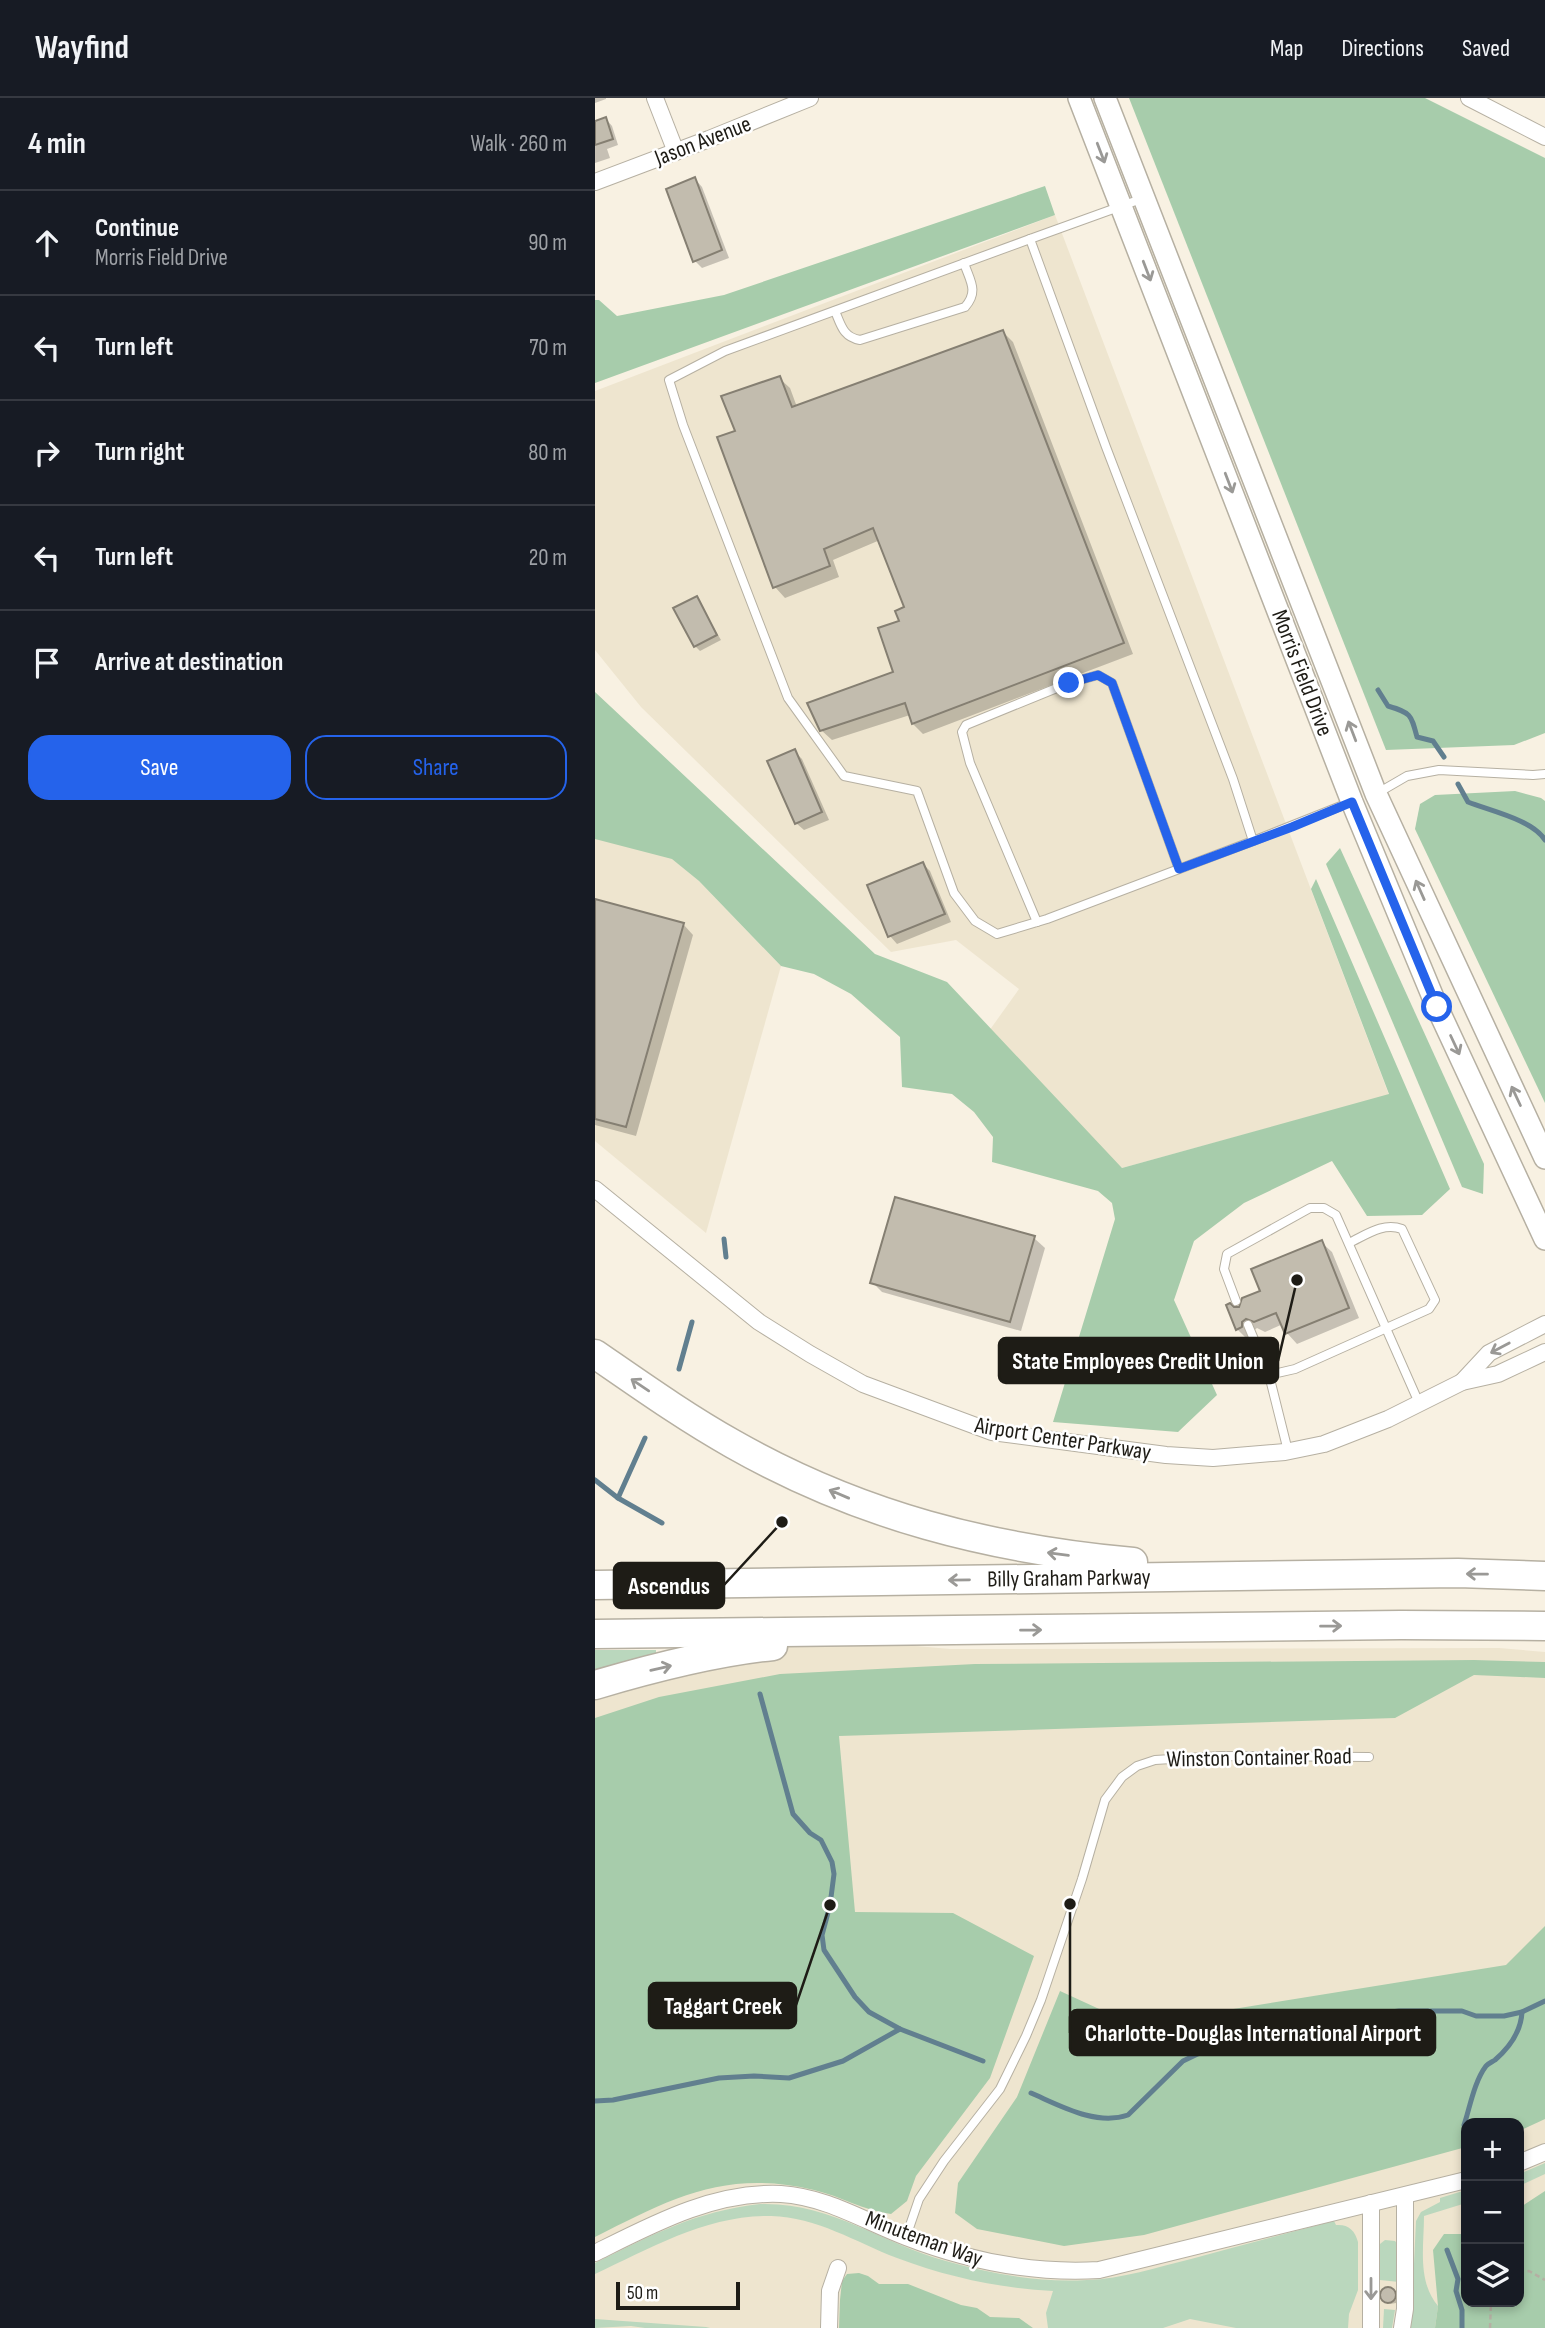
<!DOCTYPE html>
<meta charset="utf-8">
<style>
:root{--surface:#171b24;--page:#242831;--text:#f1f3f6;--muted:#9ea1a6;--line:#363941;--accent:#2563eb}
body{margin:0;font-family:"Sofia Sans Condensed",sans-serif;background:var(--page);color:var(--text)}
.controls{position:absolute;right:21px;bottom:21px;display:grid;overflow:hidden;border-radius:14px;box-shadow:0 4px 10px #0003}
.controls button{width:63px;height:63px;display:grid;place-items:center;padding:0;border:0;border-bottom:2px solid var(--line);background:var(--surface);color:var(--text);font:35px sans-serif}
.scale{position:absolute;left:21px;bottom:18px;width:124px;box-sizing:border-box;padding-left:7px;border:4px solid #1e1c16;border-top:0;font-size:19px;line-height:24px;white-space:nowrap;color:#1e1c16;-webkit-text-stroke:5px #fff;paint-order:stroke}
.stop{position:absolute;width:21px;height:21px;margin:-16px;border:5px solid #2563eb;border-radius:50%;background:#fff}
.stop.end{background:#2563eb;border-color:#fff;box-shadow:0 2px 7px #0008}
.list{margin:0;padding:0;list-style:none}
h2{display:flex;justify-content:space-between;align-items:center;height:91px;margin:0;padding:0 28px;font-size:30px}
h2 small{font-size:23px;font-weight:400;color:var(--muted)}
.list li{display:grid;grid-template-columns:46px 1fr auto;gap:21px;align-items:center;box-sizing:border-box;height:105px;padding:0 28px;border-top:2px solid var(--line)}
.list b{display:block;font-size:26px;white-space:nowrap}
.list p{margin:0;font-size:23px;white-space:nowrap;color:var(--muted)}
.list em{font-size:23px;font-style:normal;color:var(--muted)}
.actions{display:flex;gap:14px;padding:21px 28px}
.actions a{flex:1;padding:16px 0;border:2px solid var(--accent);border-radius:21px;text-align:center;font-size:24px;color:var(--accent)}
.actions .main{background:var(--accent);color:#fff}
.icon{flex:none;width:38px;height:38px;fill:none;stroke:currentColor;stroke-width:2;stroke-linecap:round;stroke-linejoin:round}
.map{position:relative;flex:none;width:950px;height:2230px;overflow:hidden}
header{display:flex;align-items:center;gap:42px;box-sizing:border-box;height:98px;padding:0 35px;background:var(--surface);border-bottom:2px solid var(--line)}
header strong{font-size:33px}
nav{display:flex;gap:38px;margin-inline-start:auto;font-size:24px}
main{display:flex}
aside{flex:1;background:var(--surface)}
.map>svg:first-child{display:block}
</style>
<header>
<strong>Wayfind</strong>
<nav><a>Map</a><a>Directions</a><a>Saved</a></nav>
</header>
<main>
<aside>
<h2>4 min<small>Walk · 260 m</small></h2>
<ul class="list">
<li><svg class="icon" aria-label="ahead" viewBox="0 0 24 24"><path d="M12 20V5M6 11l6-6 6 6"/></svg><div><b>Continue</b><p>Morris Field Drive</p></div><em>90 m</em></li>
<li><svg class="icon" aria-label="left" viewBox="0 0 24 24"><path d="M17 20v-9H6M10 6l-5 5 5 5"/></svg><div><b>Turn left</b></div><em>70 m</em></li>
<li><svg class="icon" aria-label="right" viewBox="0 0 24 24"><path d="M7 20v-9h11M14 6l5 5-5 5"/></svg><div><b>Turn right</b></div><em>80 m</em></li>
<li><svg class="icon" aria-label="left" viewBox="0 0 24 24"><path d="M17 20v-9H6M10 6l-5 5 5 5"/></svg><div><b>Turn left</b></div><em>20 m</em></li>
<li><svg class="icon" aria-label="arrive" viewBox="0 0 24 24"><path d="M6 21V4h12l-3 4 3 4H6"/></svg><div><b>Arrive at destination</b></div></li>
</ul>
<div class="actions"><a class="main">Save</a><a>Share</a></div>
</aside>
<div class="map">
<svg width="950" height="2230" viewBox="0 0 950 2230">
<rect width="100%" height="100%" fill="#f8f1e2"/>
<g fill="#eee5cf" fill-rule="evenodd">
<polygon points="460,117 794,997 527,1070 379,954 424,891 361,842 296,854 46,609 0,552 0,293"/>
<polygon points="0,696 104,783 186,868 111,1135 0,1043"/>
<path d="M 253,1542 L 355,1551 L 904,1550 L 950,1554 L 950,2230 L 0,2230 L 0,1587 L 157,1550 ZM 871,2025 L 924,2025 L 924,2204 L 871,2204 Z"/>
</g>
<g fill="#bad7bd">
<polygon points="0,1552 61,1552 61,1563 0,1577"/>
<polygon points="950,2065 950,2076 924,2088 924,2076"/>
<path d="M 871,2092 L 871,2105 L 829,2118 C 829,2148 822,2183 843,2208 L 840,2230 L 816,2230 L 821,2123 L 826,2114 L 845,2104 L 845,2100 Z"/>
<path d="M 165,2106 C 237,2104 285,2145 351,2163 C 396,2176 445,2185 492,2182 C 527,2181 562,2169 596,2161 C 644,2148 692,2135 739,2123 L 741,2127 C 753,2126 760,2132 763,2144 L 763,2192 L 754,2216 L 753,2230 L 641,2230 L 595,2221 L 568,2230 L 453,2230 L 451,2215 L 458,2193 C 404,2190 352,2179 302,2160 C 260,2144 222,2119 176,2118 C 112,2117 56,2150 0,2176 L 0,2165 C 57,2137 101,2113 165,2106 Z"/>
<polygon points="790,2142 800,2143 804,2148 804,2184 785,2182 785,2146"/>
<polygon points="789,2211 800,2212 797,2230 788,2230"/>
<polygon points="0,2221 111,2229 115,2230 50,2230 36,2228 0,2230"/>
</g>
<g fill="#a7ccab">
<polygon points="534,0 830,0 950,60 950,635 919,647 791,652"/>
<polygon points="450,88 460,117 0,285 0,202 4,202 22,218 129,197"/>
<polygon points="0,594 280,856 352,884 527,1070 794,996 716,791 721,781 855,1091 827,1117 772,1118 737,1063 649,1105 599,1143 579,1202 622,1297 583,1334 458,1324 520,1121 517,1105 503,1093 397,1064 398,1039 379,1014 357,996 307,989 305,939 256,896 219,876 186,868 104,783 77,761 0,741"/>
<polygon points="920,693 946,700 950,703 950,1005 820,731 825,706 840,697"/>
<polygon points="745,750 889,1066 888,1096 867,1089 731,766"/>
<path d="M 879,1562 L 950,1564 L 950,1580 L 879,1577 L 800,1620 L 244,1638 L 260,1814 L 358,1815 L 439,1858 L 395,1980 L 321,2078 L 312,2103 L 296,2116 C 270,2113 245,2098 219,2092 C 130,2071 77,2100 0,2139 L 0,1620 L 64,1599 L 185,1576 L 380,1566 Z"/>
<polygon points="950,1828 950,2021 924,2033 924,2025 871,2025 871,2049 549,2137 469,2148 382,2131 360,2115 363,2085 422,1999 465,1893 539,1927 911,1867"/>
<polygon points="950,2093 950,2230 840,2230 843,2208 838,2152 849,2136 871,2136 871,2204 924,2204 924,2110"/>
<polygon points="264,2175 273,2178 284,2186 313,2186 366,2207 382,2210 395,2219 424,2220 438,2230 244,2230 245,2202 247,2183 252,2176"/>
</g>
<g fill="#0003">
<polygon points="0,0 11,0 11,1 0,5"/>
<polygon points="11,21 17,28 23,47 12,51 15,60 0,65 0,25"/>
<polygon points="100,81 107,89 134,160 107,170 100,163"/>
<polygon points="408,234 418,244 538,556 328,636 318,626 315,617 237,642 226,632 300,575 306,524 311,510 285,442 238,462 244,479 190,500 180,489 125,340 142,334 184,280 195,290 202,309"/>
<polygon points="101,500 126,542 105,553 100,548"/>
<polygon points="199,653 207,661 234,722 209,732 201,725"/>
<polygon points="328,766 335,773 356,824 302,846 295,838"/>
<polygon points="0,802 88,826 98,837 41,1038 0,1027"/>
<polygon points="439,1140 450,1150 426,1233 287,1194 277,1184"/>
<polygon points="726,1144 737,1154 764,1220 702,1246 692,1235 688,1226 670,1234 662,1230 657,1234 657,1239 652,1241 642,1231 639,1211 645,1210 667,1194"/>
<polygon points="791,2191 801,2195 801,2205 795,2206 788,2200"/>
</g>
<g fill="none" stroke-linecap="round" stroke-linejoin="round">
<g stroke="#617f8f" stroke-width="5">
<path d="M 783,592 L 793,608 C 816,615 816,616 822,639 L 838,643 L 849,659"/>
<path d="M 863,686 L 873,704 C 896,713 938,722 950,742"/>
<polyline points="129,1141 131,1159"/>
<polyline points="84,1271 97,1224"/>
<polyline points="0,1382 23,1400 67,1425"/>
<polyline points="23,1400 50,1340"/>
<polyline points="165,1596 198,1716 215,1735 226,1742 237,1764 239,1776 235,1807 227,1837 229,1852 260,1899 274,1914 305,1931 388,1963"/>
<path d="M 436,1995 C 466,2008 501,2028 533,2017 L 588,1963 L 613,1951 L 690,1928 L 804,1913 L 867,1913 L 881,1918 L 909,1918 L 927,1914 L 950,1903"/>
<polyline points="0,2003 18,2002 124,1980 159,1978 194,1980 248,1963 305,1931"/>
<path d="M 869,2027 C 875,2009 879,1984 891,1968 C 894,1965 897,1964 900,1962 C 915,1949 926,1933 927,1914"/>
<polyline points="852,2152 863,2181 861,2193 867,2212 867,2230"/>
</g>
</g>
<g fill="#c2bcae" stroke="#857f72" stroke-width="2">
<polygon points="11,19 18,41 0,47 0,23"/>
<polygon points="100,79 127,152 98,164 71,91"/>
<polygon points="408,232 529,545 317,626 310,605 225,633 212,605 298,574 283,530 304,523 300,513 309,509 278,430 229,451 235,468 178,490 122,339 140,333 126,298 185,278 197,309"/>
<polygon points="102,498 122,537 99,549 78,510"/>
<polygon points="200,651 227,714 200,726 172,663"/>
<polygon points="328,764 350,816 293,839 272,787"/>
<polygon points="0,801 89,825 31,1029 0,1021"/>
<polygon points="300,1099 440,1138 415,1224 275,1185"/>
<polygon points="727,1142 754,1210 690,1236 681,1215 659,1224 651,1221 647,1224 647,1229 641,1232 631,1207 635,1205 639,1209 644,1209 647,1200 665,1193 656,1171"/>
<circle cx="793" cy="2197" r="8"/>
</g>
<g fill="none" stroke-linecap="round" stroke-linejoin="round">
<g stroke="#b6b0a2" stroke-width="10">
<g id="lane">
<polyline points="546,101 435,141 511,349 638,681 658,743 756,704"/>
<polyline points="435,141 130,253 74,282 88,327 193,600 249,678 322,693 359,795 380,823 402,836 452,821 658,743"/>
<path d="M 240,213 C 246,227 248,239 265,242 L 370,209 C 384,193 375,183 369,165"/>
<polyline points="781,696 812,678 844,672 938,677 950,676"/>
<polyline points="442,824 375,665 367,634 371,627 474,585 503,577 517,585 584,771"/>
<polyline points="641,1203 629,1171 632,1156 715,1110 729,1110 741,1117 824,1305"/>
<polyline points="653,1227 674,1277 693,1353"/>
<path d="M 674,1277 L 700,1271 L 834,1211 L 840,1202 L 807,1131 C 788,1124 771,1137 754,1145"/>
<polyline points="311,2139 324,2101 349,2063 405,1991 431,1938 446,1902 487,1781 510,1702 527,1679 542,1668 560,1662 625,1658 774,1659"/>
</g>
</g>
<g stroke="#b6b0a2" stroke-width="18">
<g id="street">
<polyline points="60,0 81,54"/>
<polyline points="874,0 950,39"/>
<polyline points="0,84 114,41 215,0"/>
<polyline points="0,1091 164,1224 215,1256 268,1286 397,1334 571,1357 618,1360 690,1354 729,1346 793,1321 867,1284 903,1276 950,1254"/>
<polyline points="867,1284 894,1255 950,1226"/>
<polyline points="924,2065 950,2054"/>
<polyline points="776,2105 776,2230"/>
<path d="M 0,2155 C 58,2126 119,2093 186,2096 C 232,2099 269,2123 311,2139 C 373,2163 437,2176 504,2172 L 871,2082"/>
<polyline points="234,2230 235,2193 243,2170"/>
<polyline points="807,2230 810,2211 810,2098"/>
</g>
</g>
<g stroke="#b6b0a2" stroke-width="24">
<g id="secondary">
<polyline points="484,0 757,704 842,909 950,1141"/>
<polyline points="510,0 781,696 950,1060"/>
</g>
</g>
<g stroke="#b6b0a2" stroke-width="31">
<g id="highway">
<path d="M 0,1256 C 45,1287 90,1319 138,1346 C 265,1418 395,1451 538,1464"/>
<path id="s1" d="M 0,1487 L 863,1475 L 950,1478"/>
<polyline points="0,1536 806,1527 950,1528"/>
<path d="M 0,1587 C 57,1570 118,1554 178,1548"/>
</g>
</g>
<g stroke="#b5afa3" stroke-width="2.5" stroke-dasharray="5 3.5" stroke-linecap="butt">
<polyline points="924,2174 934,2173 950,2182"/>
<polyline points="895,2230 896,2204"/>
</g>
<use href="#lane" stroke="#fff" stroke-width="8"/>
<use href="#street" stroke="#fff" stroke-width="16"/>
<use href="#secondary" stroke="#fff" stroke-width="21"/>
<use href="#highway" stroke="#fff" stroke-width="28"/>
</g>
<defs><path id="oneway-shaft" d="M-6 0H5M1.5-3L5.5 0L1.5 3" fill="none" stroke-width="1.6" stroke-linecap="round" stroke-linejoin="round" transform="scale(1.75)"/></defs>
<g stroke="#9a9996">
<use href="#oneway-shaft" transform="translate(506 55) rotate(69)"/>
<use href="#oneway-shaft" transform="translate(552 173) rotate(69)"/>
<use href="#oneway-shaft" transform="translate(634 385) rotate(69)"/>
<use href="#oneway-shaft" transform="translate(757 633) rotate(-111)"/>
<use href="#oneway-shaft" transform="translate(825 792) rotate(-114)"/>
<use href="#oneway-shaft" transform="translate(860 947) rotate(65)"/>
<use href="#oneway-shaft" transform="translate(921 998) rotate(-115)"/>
<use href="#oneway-shaft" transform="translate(905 1250) rotate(152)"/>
<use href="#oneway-shaft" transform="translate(45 1287) rotate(-146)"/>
<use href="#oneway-shaft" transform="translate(244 1396) rotate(-157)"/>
<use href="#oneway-shaft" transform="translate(463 1456) rotate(-173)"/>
<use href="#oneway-shaft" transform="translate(882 1476) rotate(-179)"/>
<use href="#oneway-shaft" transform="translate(364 1482) rotate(179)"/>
<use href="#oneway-shaft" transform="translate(736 1528) rotate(-1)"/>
<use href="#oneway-shaft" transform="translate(436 1532) rotate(-1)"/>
<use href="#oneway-shaft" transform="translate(66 1570) rotate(-13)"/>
<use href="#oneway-shaft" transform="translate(776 2191) rotate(90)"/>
</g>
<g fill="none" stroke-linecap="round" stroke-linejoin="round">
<polyline stroke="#2563eb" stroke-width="9" points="474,585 503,577 517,585 584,771 697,729 757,704 842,909"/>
</g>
<g text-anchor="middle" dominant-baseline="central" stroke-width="5" stroke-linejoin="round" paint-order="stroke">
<g font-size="23" fill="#1e1c16" stroke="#fff">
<text transform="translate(108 43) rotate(-21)">Jason Avenue</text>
<text transform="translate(707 575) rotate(69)">Morris Field Drive</text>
<text transform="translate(468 1341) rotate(9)">Airport Center Parkway</text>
<text stroke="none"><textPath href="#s1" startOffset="474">Billy Graham Parkway</textPath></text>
<text transform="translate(664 1660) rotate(-1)">Winston Container Road</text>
<text transform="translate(329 2141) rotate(20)">Minuteman Way</text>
</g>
</g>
<path fill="none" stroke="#1e1c16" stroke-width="2.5" d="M702 1182L683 1263M187 1424L129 1487M235 1807L201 1907M475 1806L475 1935"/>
<g fill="#1e1c16" stroke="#fff" stroke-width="2.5">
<circle cx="702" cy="1182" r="7"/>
<circle cx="187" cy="1424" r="7"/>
<circle cx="235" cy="1807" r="7"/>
<circle cx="475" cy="1806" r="7"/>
</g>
<g fill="#1e1c16" stroke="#1e1c16" stroke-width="2.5">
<rect x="404" y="1240" width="279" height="45" rx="7"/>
<rect x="19" y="1465" width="110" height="45" rx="7"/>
<rect x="54" y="1885" width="147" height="45" rx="7"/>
<rect x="475" y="1912" width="365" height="45" rx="7"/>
</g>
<g font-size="24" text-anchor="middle" font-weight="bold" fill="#fff">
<text x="543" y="1271">State Employees Credit Union</text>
<text x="74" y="1496">Ascendus</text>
<text x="128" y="1916">Taggart Creek</text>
<text x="658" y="1943">Charlotte-Douglas International Airport</text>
</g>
</svg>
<div class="controls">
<button>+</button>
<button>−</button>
<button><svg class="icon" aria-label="layers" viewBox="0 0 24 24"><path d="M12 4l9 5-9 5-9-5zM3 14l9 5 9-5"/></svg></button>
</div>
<div class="scale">50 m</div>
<div class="stop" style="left:842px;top:909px"></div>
<div class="stop end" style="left:474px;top:585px"></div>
</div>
</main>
